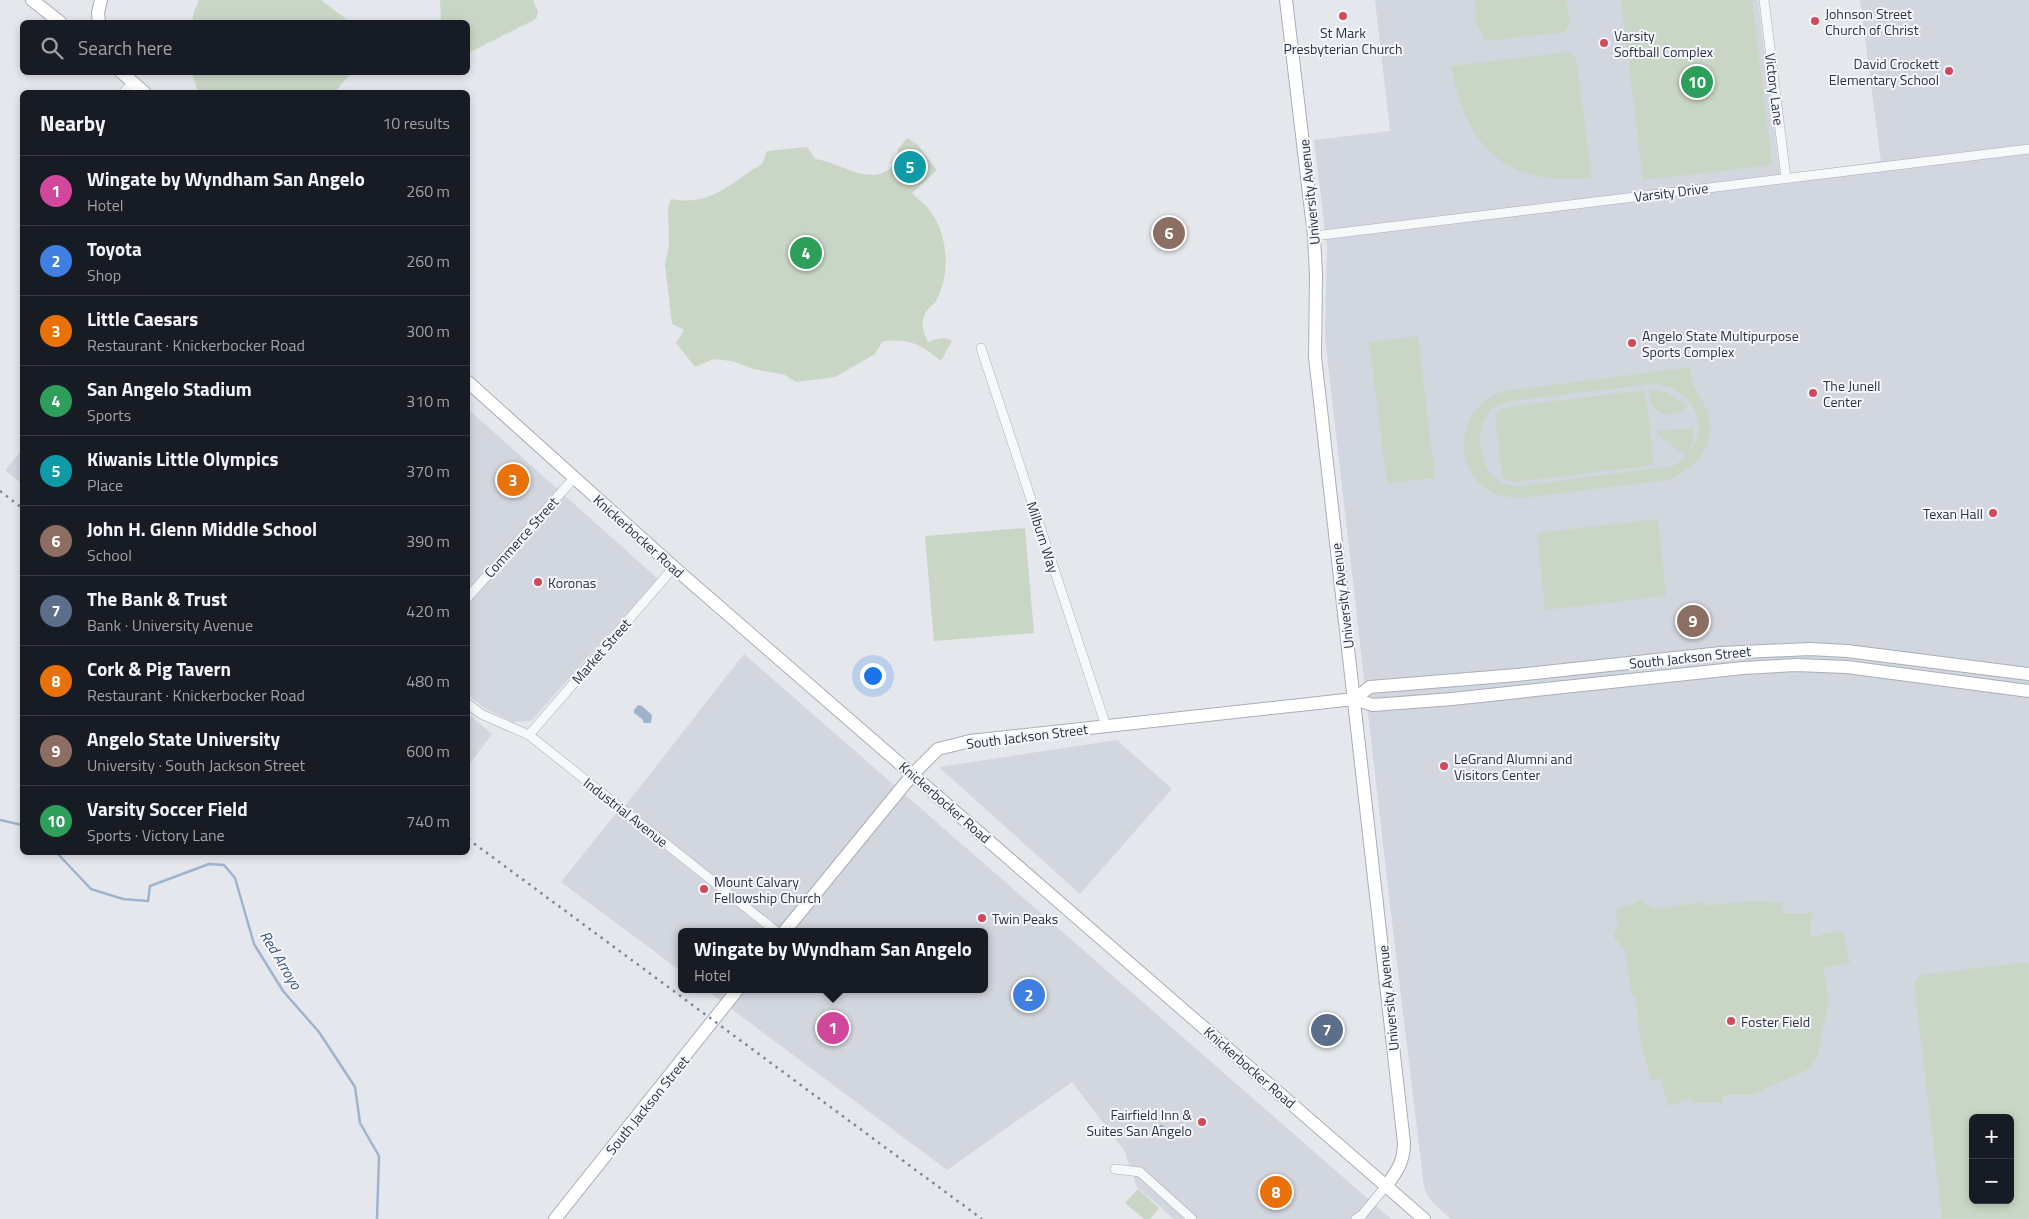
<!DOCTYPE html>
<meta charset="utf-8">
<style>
:root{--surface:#171b24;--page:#20242c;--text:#f1f3f6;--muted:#9ea1a6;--line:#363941;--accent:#d1495b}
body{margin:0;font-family:"Titillium Web",sans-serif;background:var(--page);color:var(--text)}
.controls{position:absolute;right:15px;bottom:15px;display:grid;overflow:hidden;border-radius:8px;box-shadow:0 2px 8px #0003}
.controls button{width:45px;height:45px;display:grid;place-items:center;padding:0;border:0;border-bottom:1px solid var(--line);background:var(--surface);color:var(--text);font:25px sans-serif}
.you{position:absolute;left:872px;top:675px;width:18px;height:18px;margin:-12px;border:4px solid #fff;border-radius:50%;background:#1a73e8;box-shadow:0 0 0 8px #1a73e833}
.badge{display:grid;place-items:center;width:32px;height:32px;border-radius:50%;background:var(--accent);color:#fff;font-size:16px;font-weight:700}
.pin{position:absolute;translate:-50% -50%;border:2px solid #fff;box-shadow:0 1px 5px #0006}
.popup{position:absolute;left:678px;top:928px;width:310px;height:65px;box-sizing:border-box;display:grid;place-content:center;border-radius:8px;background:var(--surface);filter:drop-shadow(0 1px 4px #0005);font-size:16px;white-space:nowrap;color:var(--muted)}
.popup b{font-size:19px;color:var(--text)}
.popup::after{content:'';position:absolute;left:50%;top:100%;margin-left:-10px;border:10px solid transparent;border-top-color:var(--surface)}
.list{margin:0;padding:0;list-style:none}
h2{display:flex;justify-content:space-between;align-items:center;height:65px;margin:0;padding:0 20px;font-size:21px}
h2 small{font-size:16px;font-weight:400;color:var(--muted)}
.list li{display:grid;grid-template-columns:32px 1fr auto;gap:15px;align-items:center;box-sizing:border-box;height:70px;padding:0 20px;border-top:1px solid var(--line)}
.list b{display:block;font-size:19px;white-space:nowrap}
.list p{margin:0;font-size:16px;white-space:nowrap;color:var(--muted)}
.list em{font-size:16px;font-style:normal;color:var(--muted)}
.icon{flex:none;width:28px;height:28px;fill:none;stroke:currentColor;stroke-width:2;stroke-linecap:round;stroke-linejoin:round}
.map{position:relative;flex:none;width:2029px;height:1219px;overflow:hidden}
.search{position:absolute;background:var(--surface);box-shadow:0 2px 8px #0003;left:20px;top:20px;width:450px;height:55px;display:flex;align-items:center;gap:12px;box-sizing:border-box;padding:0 18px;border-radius:8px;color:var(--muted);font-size:19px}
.panel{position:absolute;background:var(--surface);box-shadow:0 2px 8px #0003;left:20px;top:90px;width:450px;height:765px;border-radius:8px}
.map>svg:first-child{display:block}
</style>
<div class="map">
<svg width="2029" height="1219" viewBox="0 0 2029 1219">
<rect width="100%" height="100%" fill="#e4e7ec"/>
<g fill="#d2d6de" fill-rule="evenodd">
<path d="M 1375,0 L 1758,0 L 1780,175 L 1881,161 L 1860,0 L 2029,0 L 2029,1219 L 1451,1219 L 1432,1202 L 1427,1194 L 1424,1187 L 1390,905 L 1325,338 L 1327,247 L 1314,140 L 1390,131 ZM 1973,1118 L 2010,1118 L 2010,1200 L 1973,1200 Z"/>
<polygon points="468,409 658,579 531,721 513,722 486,709 468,695"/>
<polygon points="22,450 22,484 5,470"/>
<polygon points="744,654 1391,1219 1174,1219 1137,1187 1124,1150 1072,1082 947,1170 705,989 984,989 984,932 682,932 682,972 561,882 613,817 629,801"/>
<polygon points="468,714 492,734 468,766"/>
<polygon points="1117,740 1172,789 1080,894 939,767"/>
</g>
<g fill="#c9d6c5" fill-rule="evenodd">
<polygon points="199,0 321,0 350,22 192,22 194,12"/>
<polygon points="440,0 533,0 538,12 536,19 468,53 468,22 441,22"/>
<polygon points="1475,0 1566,0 1570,23 1565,32 1485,41 1476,23"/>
<polygon points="1621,0 1752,0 1772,165 1643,180"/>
<path d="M 1569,52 L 1576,59 L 1592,177 C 1508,189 1465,147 1451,66 Z"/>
<polygon points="192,73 192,72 351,73 335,92 198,92"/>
<path d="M 907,138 L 917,144 L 937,170 L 912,193 C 918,200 926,204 931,212 C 948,236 951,274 936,301 C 934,304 930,306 928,309 C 920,319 922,332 928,342 C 937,339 944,336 952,341 L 941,361 C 922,345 907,337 882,342 L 875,354 L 835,377 L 796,382 L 785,375 L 754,369 L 731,361 L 714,359 L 695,367 L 676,343 L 684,330 L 672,324 L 665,264 L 669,246 L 668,207 L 671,199 C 712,207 729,183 762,164 L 767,151 L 807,147 L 815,159 C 840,162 866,186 890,169 C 899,163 899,159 898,149 Z"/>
<polygon points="1418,336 1435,478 1387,483 1369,342"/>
<path d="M 1691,367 C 1691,373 1691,381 1693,386 C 1697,395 1704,401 1707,410 C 1719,442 1697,470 1667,480 L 1521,498 C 1512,497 1503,497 1494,493 C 1448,472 1457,401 1506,391 ZM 1652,384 C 1701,386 1716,442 1673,466 L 1522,486 C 1512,486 1503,485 1496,479 C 1479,466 1475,431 1488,414 C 1493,407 1502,404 1511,401 Z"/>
<path d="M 1650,389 L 1667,392 L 1687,406 C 1672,422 1644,413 1650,389 Z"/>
<polygon points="1645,390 1654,465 1513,482 1502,478 1495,413 1506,407"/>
<polygon points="1694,428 1693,443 1686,456 1657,435 1658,431"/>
<polygon points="1658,519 1666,596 1545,610 1537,533"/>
<polygon points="1025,528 1034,633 934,641 925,536"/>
<polygon points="1641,900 1655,909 1705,902 1706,906 1750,901 1783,903 1782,913 1813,913 1810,933 1814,938 1823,934 1843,931 1850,963 1823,968 1829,999 1817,1059 1807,1070 1751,1095 1723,1095 1723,1103 1691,1103 1690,1099 1668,1106 1661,1078 1651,1081 1641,1043 1635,995 1632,995 1625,950 1614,938 1614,932 1618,928 1616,911 1618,907 1633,904"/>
<path d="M 2029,962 L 2029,1219 L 1942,1219 L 1914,983 L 1921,975 ZM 1973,1118 L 2010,1118 L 2010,1200 L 1973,1200 Z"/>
<polygon points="1138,1189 1159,1208 1150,1219 1144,1219 1125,1203"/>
</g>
<g fill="#9fb4cc">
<polygon points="638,705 642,706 652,715 651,723 644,723 642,719 634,713 634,710"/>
<polygon points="1161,1124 1174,1134 1169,1139 1157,1129"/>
</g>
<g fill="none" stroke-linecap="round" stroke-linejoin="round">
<g stroke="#9fb4cc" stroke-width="2.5">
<polyline points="0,820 22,825"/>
<polyline points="56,852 91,889 123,899 148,901 150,886 209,864 224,865 235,878 254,944 283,991 319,1032 355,1087 360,1123 379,1156 377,1219"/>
</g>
<g stroke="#a9aeb7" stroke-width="10">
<g id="street">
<polyline points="1764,0 1786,178"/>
<polyline points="124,92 133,83"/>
<polyline points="1314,236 2029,149"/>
<polyline points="981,348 1106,726"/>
<polyline points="468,597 575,477"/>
<polyline points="468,704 481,714 529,735 777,932"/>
<polyline points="529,735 674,567"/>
<polyline points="1115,1169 1140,1172 1192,1219"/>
<polyline points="1356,1219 1362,1215 1386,1186"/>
</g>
</g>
<g stroke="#a9aeb7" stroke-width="14">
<g id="secondary">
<polyline points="32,0 60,22"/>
<path d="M 1286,0 L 1314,236 L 1316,275 L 1315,357 L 1404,1143 C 1404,1161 1397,1172 1386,1186"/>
<polyline points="99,22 98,13 101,0"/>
<polyline points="121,72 144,92"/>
<polyline points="468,382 678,571 1424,1219"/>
<polyline points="1354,699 1370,687 1517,675 1721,653 1810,649 1847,651 2029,674"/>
<polyline points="784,932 913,774 938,749 970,741 1354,699 1373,705 1452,699 1743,668 1796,665 1847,667 2029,691"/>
<polyline points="555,1219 738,989"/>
</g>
</g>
<use href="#street" stroke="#f7f8fa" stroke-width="9"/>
<use href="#secondary" stroke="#fff" stroke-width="12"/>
<g stroke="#7d8696" stroke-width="2.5" stroke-dasharray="2.5 5" stroke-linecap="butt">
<polyline points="0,491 22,508"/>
<polyline points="468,839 982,1219"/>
</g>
</g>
<g fill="#d1495b" stroke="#f4f6f9" stroke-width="2">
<circle cx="1343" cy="16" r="5"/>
<circle cx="1815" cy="21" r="5"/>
<circle cx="1604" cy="43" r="5"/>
<circle cx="1949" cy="71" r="5"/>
<circle cx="1632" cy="343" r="5"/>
<circle cx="1813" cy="393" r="5"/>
<circle cx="1993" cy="513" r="5"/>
<circle cx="538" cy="582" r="5"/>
<circle cx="1444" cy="766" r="5"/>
<circle cx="704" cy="889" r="5"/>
<circle cx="982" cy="918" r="5"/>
<circle cx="1731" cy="1021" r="5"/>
<circle cx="1202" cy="1122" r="5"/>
</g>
<g text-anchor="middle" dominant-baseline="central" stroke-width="4" stroke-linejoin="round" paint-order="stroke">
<g font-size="14" fill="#2b3445" stroke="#f4f6f9" text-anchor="start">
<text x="1825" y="13">Johnson Street<tspan x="1825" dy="16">Church of Christ</tspan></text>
<text x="1343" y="32" text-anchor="middle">St Mark<tspan x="1343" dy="16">Presbyterian Church</tspan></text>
<text x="1614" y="35">Varsity<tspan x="1614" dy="16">Softball Complex</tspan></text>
<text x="1939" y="63" text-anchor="end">David Crockett<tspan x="1939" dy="16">Elementary School</tspan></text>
<text x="1642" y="335">Angelo State Multipurpose<tspan x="1642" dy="16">Sports Complex</tspan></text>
<text x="1823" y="385">The Junell<tspan x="1823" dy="16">Center</tspan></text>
<text x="1983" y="513" text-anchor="end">Texan Hall</text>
<text x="548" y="582">Koronas</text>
<text x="1454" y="758">LeGrand Alumni and<tspan x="1454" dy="16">Visitors Center</tspan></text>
<text x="714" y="881">Mount Calvary<tspan x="714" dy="16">Fellowship Church</tspan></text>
<text x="992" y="918">Twin Peaks</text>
<text x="1741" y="1021">Foster Field</text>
<text x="1192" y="1114" text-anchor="end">Fairfield Inn &amp;<tspan x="1192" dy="16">Suites San Angelo</tspan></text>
</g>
<g font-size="14" fill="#2b3445" stroke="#f4f6f9">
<text transform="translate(1775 89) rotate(83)">Victory Lane</text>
<text transform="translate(1309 192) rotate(-96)">University Avenue</text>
<text transform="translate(1671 192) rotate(-7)">Varsity Drive</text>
<text transform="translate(639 536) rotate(42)">Knickerbocker Road</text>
<text transform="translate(521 537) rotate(-48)">Commerce Street</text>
<text transform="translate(1043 537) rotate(72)">Milburn Way</text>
<text transform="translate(1342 596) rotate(-97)">University Avenue</text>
<text transform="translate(601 651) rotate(-49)">Market Street</text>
<text transform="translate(1690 657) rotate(-6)">South Jackson Street</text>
<text transform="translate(1027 736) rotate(-7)">South Jackson Street</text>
<text transform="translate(945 802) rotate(41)">Knickerbocker Road</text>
<text transform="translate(626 812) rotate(38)">Industrial Avenue</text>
<text transform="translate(1388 998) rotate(-96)">University Avenue</text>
<text transform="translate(1250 1067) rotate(41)">Knickerbocker Road</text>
<text transform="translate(647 1105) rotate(-51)">South Jackson Street</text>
</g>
<g font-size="15" font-style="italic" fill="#34527a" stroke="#f4f6f9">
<text transform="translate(281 960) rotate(59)">Red Arroyo</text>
</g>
</g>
</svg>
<div class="controls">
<button>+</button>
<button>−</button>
</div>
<div class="you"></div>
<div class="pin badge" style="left:833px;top:1028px;background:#d1479c">1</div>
<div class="popup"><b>Wingate by Wyndham San Angelo</b>Hotel</div>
<div class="pin badge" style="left:1029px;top:995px;background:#3f7fe0">2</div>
<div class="pin badge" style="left:513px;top:480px;background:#e8710a">3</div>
<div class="pin badge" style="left:806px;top:253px;background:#2e9e5b">4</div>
<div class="pin badge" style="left:910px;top:167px;background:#0f9aa8">5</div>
<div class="pin badge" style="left:1169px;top:233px;background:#8d6e63">6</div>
<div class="pin badge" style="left:1327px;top:1030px;background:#5c6f8a">7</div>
<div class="pin badge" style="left:1276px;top:1192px;background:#e8710a">8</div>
<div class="pin badge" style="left:1693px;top:621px;background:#8d6e63">9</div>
<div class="pin badge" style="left:1697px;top:82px;background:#2e9e5b">10</div>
<div class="search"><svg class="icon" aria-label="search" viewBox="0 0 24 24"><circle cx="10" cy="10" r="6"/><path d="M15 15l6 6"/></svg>Search here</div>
<section class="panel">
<h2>Nearby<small>10 results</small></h2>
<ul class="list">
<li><span class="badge" style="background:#d1479c">1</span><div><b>Wingate by Wyndham San Angelo</b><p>Hotel</p></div><em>260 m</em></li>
<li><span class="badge" style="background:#3f7fe0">2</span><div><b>Toyota</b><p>Shop</p></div><em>260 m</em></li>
<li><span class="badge" style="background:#e8710a">3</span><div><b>Little Caesars</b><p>Restaurant · Knickerbocker Road</p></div><em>300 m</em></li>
<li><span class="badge" style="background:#2e9e5b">4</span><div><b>San Angelo Stadium</b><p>Sports</p></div><em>310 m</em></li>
<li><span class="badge" style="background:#0f9aa8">5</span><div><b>Kiwanis Little Olympics</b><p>Place</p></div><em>370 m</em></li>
<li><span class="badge" style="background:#8d6e63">6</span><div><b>John H. Glenn Middle School</b><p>School</p></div><em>390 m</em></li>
<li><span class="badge" style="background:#5c6f8a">7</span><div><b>The Bank &amp; Trust</b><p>Bank · University Avenue</p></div><em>420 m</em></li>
<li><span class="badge" style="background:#e8710a">8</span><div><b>Cork &amp; Pig Tavern</b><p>Restaurant · Knickerbocker Road</p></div><em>480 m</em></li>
<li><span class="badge" style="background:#8d6e63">9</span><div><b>Angelo State University</b><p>University · South Jackson Street</p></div><em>600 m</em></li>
<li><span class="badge" style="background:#2e9e5b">10</span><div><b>Varsity Soccer Field</b><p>Sports · Victory Lane</p></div><em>740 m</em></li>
</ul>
</section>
</div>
